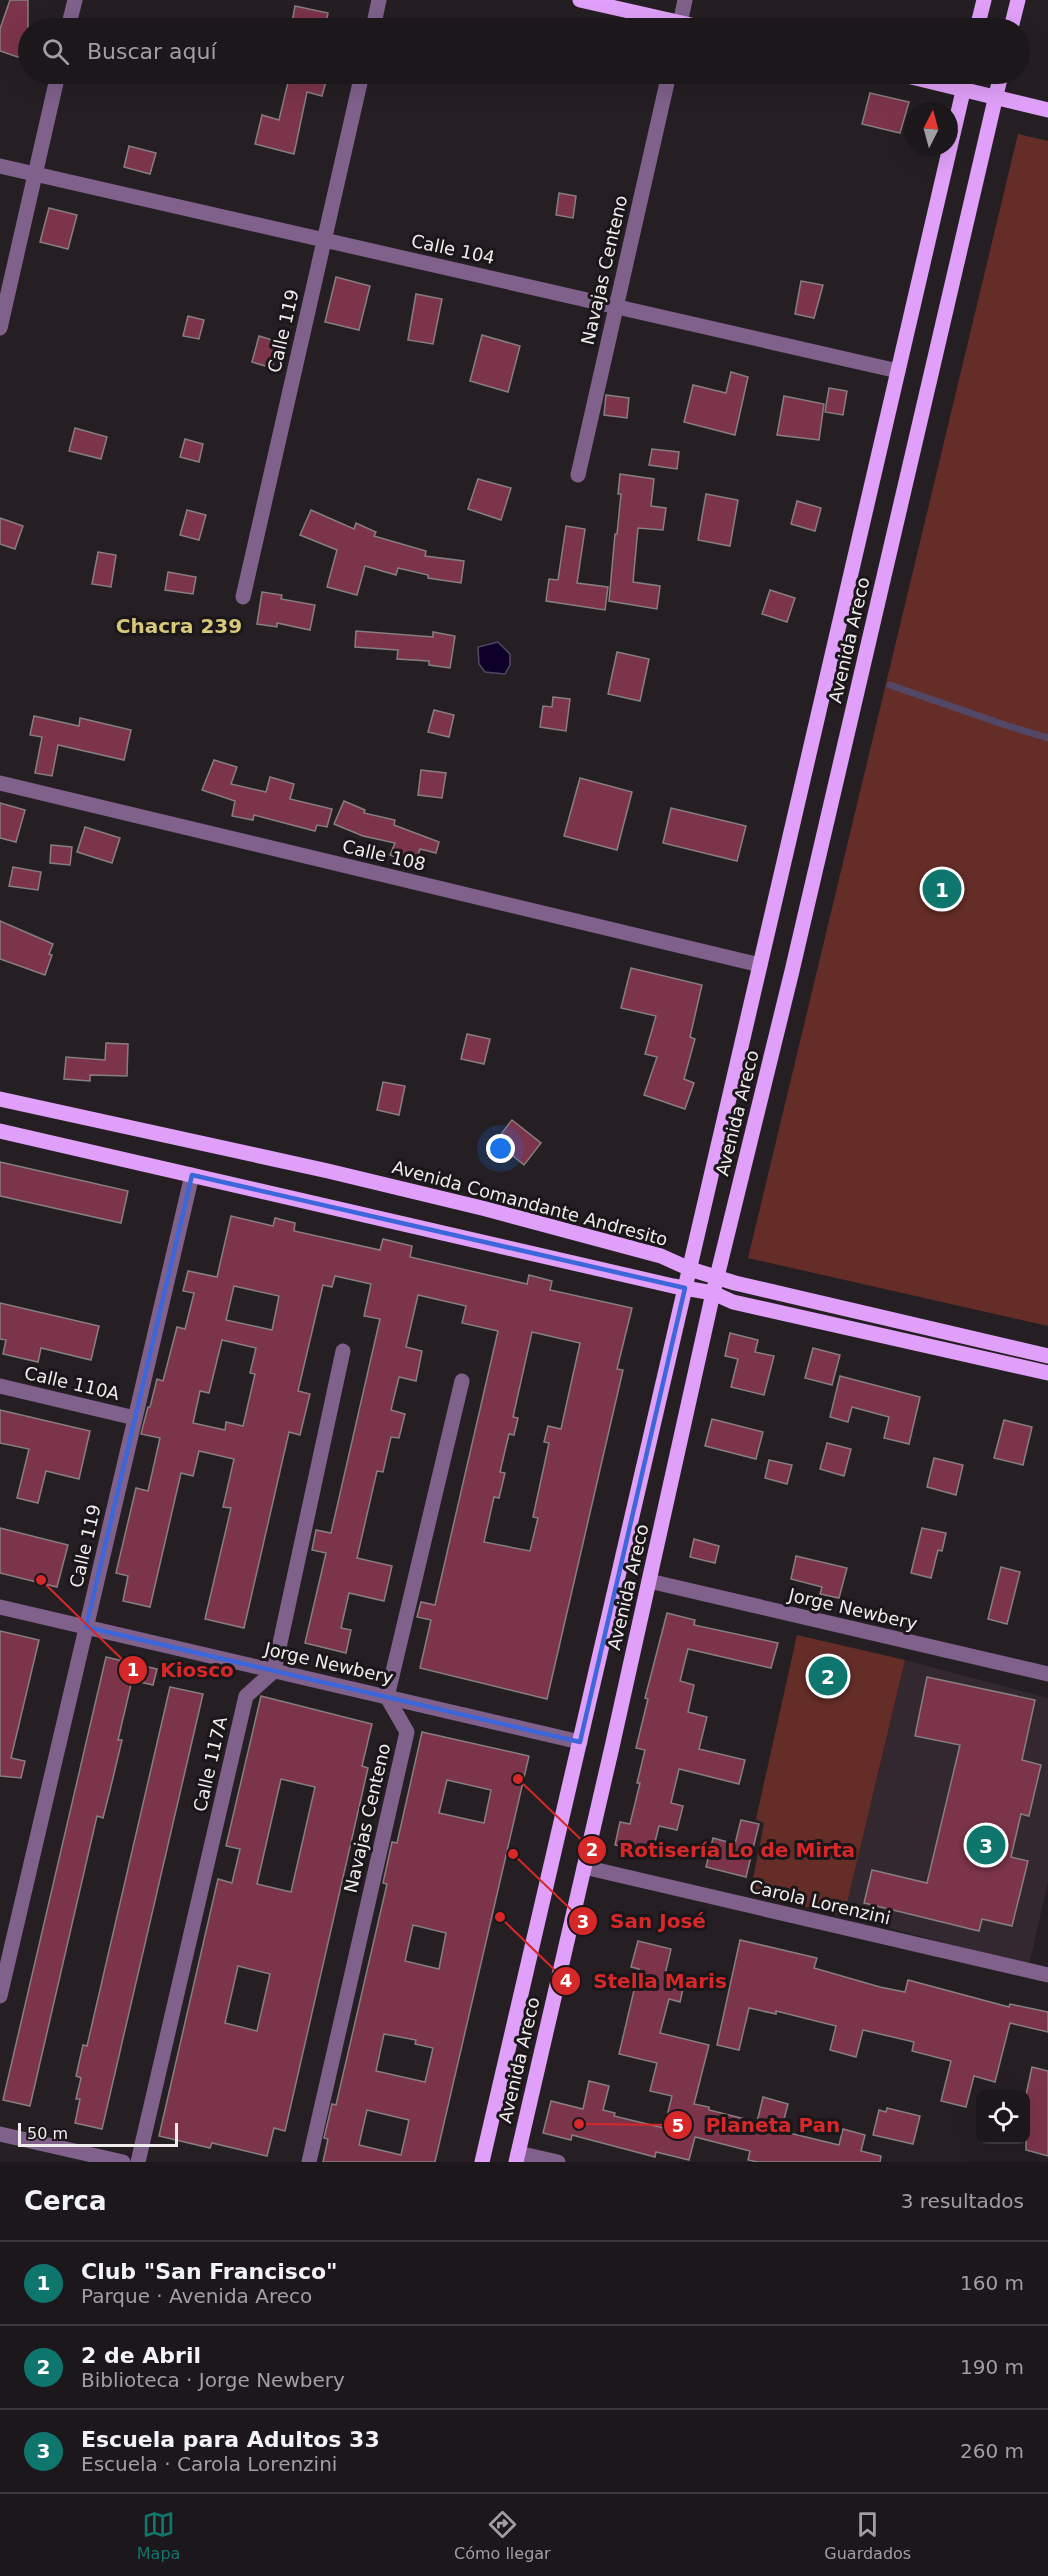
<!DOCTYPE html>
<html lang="es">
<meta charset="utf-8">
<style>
:root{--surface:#1c171a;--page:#292427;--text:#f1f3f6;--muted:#a09fa2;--line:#3a3639;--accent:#0f766e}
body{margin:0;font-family:"DejaVu Sans",sans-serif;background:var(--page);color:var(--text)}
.controls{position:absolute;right:18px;bottom:18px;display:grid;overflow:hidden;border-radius:12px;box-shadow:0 6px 24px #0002}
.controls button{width:54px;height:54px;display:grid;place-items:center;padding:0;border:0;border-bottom:2px solid var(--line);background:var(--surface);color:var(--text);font:30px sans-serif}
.compass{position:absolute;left:904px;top:102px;width:54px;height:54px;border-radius:50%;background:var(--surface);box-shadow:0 6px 24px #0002;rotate:6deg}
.scale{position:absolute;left:18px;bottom:15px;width:160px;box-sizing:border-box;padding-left:6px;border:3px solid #f0ecee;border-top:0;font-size:16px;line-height:21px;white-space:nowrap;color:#f0ecee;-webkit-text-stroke:4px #1b1619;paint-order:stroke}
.you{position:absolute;left:501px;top:1149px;width:21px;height:21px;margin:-15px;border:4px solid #fff;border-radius:50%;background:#1a73e8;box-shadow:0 0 0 9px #1a73e833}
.badge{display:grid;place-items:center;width:39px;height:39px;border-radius:50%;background:var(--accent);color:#fff;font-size:20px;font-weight:700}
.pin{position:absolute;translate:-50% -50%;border:3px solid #fff;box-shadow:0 2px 6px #0006}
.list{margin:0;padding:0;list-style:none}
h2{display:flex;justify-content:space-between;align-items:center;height:78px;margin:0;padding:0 24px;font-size:26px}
h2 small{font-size:20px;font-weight:400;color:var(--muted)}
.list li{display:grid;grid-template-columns:39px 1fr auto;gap:18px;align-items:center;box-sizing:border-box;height:84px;padding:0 24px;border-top:2px solid var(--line)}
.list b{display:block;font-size:22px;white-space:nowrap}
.list p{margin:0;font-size:20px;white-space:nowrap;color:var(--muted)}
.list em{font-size:20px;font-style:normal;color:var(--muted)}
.icon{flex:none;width:33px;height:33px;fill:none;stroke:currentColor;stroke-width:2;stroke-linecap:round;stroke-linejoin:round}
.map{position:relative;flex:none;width:1048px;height:2162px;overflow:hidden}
.search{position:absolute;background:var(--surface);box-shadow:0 6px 24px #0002;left:18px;right:18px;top:18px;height:66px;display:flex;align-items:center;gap:15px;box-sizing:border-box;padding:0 21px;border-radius:33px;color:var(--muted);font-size:22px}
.sheet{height:330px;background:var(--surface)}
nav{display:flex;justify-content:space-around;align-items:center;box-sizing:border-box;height:84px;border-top:2px solid var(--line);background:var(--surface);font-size:16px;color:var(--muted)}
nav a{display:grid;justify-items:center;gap:3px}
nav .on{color:var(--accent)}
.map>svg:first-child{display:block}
</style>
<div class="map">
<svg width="1048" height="2162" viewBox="0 0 1048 2162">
<rect width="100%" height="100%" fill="#251f23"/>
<polygon fill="#33282f" points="905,1660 1048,1698 1048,1882 1029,1965 844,1916"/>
<g fill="#652d27">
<polygon points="1018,134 1048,141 1048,1326 748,1258"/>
<polygon points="797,1635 905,1660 844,1916 750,1894 764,1823 756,1819"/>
</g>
<polygon fill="#0e0029" stroke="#524764" stroke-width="1.5" points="498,642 510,654 510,665 505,674 485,672 479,664 478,647"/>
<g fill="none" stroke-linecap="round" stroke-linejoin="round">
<polyline stroke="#524764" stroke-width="7" points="890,685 1005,725 1048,738"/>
</g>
<g fill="#7c344a" stroke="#877e80" stroke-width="1.5" fill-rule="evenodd">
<polygon points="10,0 28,0 28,37 21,58 0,51 0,29"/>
<polygon points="295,6 328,13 325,28 291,28"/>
<polygon points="290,74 328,74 322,96 307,92 294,154 255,144 262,115 279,120"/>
<polygon points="870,93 909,102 900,133 862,124"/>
<polygon points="129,146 156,153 150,174 124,167"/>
<polygon points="559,193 576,196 573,218 556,215"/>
<polygon points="49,208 77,215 68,249 40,242"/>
<polygon points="336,277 370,286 359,330 325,322"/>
<polygon points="801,281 823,285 814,318 795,314"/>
<polygon points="416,294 442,299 433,344 408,340"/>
<polygon points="188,316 204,320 199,339 183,336"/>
<polygon points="482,335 520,346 508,392 470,381"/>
<polygon points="259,336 279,342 272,368 252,362"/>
<polygon points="731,372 748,377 735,435 684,422 693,385 726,393"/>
<polygon points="829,388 847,391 843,415 825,412"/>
<polygon points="606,395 629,398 627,418 604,415"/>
<polygon points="784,396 824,404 819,440 777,435"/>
<polygon points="75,428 107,437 101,459 69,451"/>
<polygon points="185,439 203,444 199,462 180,457"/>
<polygon points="652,449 679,452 677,469 649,465"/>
<polygon points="620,474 654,479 651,506 666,508 663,530 638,528 633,582 660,586 657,609 609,601 615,534 617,534 621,494 618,494"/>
<polygon points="478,479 511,488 501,520 468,509"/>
<polygon points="706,494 738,500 730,546 698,540"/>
<polygon points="797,501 821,508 815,531 791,524"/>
<polygon points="187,510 206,515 199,540 180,535"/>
<polygon points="311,510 354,529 356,523 376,532 374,536 426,551 425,556 464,561 461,583 428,578 428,575 398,568 396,575 365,566 357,595 327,587 337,550 300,535"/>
<polygon points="0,518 23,526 15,549 0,544"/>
<polygon points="566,526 585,529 577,583 608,587 605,610 546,601 549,579 558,580"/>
<polygon points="98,552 116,555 111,587 92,584"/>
<polygon points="168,572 196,577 193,594 165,590"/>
<polygon points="770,590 795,598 787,622 762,614"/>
<polygon points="262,592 282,595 281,599 315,605 310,630 277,623 277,627 257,624"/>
<polygon points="356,631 433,637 433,632 455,636 450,668 429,665 429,661 397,659 398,650 355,647"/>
<polygon points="617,652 649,659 640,701 608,694"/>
<polygon points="553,697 570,699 566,731 540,727 543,706 552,707"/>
<polygon points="434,710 454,715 449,737 428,732"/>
<polygon points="34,716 79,726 80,718 131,730 124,760 58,745 52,776 35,773 42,737 30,735"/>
<polygon points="214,760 237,767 231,784 266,792 270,777 294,784 290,799 332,809 327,827 317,825 315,831 254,815 253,820 232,816 235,801 202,790"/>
<polygon points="421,770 446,773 442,798 418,795"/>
<polygon points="580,778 632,792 617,850 564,836"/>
<polygon points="344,801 365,810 364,813 395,820 394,825 439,842 436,853 420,849 415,864 390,855 395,843 363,836 334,824"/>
<polygon points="0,803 25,810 16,842 0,838"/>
<polygon points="671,808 746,826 737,861 663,843"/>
<polygon points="85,827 120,838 112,863 77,852"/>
<polygon points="51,845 72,847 70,865 50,863"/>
<polygon points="13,867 41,872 38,890 9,886"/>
<polygon points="0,921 53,944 49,954 52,955 45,975 0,959"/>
<polygon points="631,968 702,985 690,1037 695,1039 684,1079 694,1083 685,1109 644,1095 657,1057 645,1054 656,1016 621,1008"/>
<polygon points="467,1034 490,1039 484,1064 461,1059"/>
<polygon points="106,1043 128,1044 127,1076 90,1075 90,1081 64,1079 66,1057 105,1060"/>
<polygon points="383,1082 405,1086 399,1115 377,1110"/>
<polygon points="512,1120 541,1143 524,1165 507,1151 513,1143 501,1134"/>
<polygon points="0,1162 128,1191 121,1223 0,1196"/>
<path d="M 231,1216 L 273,1226 L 275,1218 L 295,1223 L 294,1231 L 380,1250 L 383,1239 L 412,1246 L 410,1257 L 527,1284 L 529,1275 L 552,1281 L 550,1290 L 632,1308 L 617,1369 L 623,1370 L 547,1699 L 420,1668 L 431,1620 L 417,1617 L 421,1602 L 435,1605 L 498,1331 L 462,1323 L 466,1306 L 418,1295 L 406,1347 L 422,1351 L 416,1381 L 399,1377 L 391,1410 L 405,1414 L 399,1438 L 391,1437 L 383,1472 L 377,1471 L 357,1558 L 392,1566 L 384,1601 L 349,1593 L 341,1628 L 351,1630 L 346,1653 L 305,1643 L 326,1553 L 312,1550 L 316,1530 L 331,1533 L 380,1319 L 364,1316 L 371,1284 L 335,1276 L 332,1287 L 323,1285 L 298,1391 L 310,1394 L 300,1435 L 289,1432 L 244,1628 L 205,1619 L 231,1508 L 223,1507 L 234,1459 L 199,1451 L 193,1476 L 181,1473 L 150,1607 L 123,1601 L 128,1576 L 116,1573 L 136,1488 L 148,1491 L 160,1438 L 141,1434 L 148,1407 L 150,1407 L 157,1379 L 163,1381 L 177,1327 L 185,1329 L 194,1293 L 183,1291 L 188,1271 L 217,1277 ZM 234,1286 L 279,1296 L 272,1330 L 226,1320 ZM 532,1332 L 580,1343 L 561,1429 L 548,1426 L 544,1442 L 549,1443 L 533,1517 L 538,1518 L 530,1551 L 484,1542 L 494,1497 L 499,1498 L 505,1473 L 500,1472 L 509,1434 L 514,1435 L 518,1418 L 513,1417 ZM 222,1340 L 256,1348 L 250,1373 L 255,1374 L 243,1426 L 226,1422 L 225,1430 L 193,1423 L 200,1391 L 209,1393 Z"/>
<polygon points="0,1303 99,1326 91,1360 41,1348 38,1362 3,1354 6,1340 0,1339"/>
<polygon points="730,1333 758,1340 755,1352 774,1356 764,1395 731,1387 738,1359 725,1356"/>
<polygon points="813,1348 840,1355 832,1385 805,1378"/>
<polygon points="840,1376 920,1397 909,1444 884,1438 889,1417 852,1407 848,1422 830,1417"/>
<polygon points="0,1410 90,1431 79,1479 46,1471 38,1503 17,1498 29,1449 0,1443"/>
<polygon points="712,1419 763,1432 756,1459 705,1446"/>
<polygon points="1004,1420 1032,1427 1023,1465 994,1458"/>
<polygon points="827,1443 851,1449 844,1476 820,1469"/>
<polygon points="934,1458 963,1465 956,1495 927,1487"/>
<polygon points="769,1460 792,1465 787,1484 765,1478"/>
<polygon points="0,1528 68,1545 57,1587 0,1573"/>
<polygon points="922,1528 946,1533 942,1551 938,1550 931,1578 911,1573"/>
<polygon points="694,1539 719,1546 715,1563 690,1557"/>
<polygon points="796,1556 847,1568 839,1598 820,1594 822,1587 791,1579"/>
<polygon points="1001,1567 1020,1572 1007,1624 988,1619"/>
<polygon points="667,1613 695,1620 694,1625 778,1643 771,1668 688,1649 680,1681 694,1685 688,1712 707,1717 699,1749 745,1760 739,1784 679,1769 671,1803 683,1806 677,1830 659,1826 652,1854 615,1845 620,1822 630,1824 640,1783 637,1783 645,1750 636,1748 648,1699 645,1698"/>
<polygon points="0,1631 39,1640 11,1758 25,1761 21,1778 0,1776"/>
<polygon points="106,1657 157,1669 153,1685 132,1680 118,1740 122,1740 112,1782 103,1818 97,1816 30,2106 3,2100"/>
<polygon points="817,1659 844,1660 844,1686 817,1685"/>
<polygon points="927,1677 1035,1700 1022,1760 1041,1765 1029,1816 1021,1814 1011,1857 1028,1861 1012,1926 982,1919 979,1931 864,1903 872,1870 927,1883 960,1745 915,1736"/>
<polygon points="170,1687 203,1694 102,2129 75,2123 80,2099 76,2099 81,2078 76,2076 83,2045 87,2046"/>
<path d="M 261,1696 L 372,1724 L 362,1766 L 368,1768 L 285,2131 L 274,2128 L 267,2156 L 212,2143 L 210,2148 L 159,2136 L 218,1879 L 232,1883 L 240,1849 L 226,1846 ZM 281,1779 L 315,1787 L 291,1892 L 257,1884 ZM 238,1966 L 270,1974 L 257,2031 L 225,2023 Z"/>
<path d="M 422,1732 L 529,1756 L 435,2162 L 323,2162 L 328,2139 L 324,2138 L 332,2104 L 336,2105 L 387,1884 L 383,1883 L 392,1842 L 397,1843 ZM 447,1780 L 491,1790 L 484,1823 L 439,1813 ZM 413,1925 L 446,1933 L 439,1969 L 405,1961 ZM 384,2034 L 416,2040 L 415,2044 L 433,2048 L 425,2082 L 376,2071 ZM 367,2110 L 409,2120 L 401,2155 L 359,2145 Z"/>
<polygon points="741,1820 759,1824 746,1877 706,1867 713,1838 735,1844"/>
<polygon points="740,1940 817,1958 814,1968 880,1987 905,1992 908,1980 1009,2007 1010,2004 1048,2012 1048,2032 1010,2023 995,2082 974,2076 966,2107 941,2101 951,2061 912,2051 914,2042 863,2030 856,2057 830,2050 836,2026 776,2011 776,2014 749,2008 739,2050 717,2045"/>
<polygon points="638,1941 671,1949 664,1979 684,1984 680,2002 669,1999 660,2033 709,2045 694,2104 709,2107 709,2110 757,2122 763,2097 788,2104 781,2131 839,2145 843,2129 865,2135 861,2151 881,2156 880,2162 758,2162 748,2160 750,2151 695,2137 689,2160 656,2152 655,2157 572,2135 571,2140 543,2133 551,2101 583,2109 589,2081 609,2086 603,2110 615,2113 614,2116 664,2128 672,2096 650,2091 657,2063 619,2054 639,1969 631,1967"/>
<polygon points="1032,2067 1048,2071 1048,2156 1026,2150 1026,2095"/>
<polygon points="887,2108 920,2116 913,2144 873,2135 879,2110 886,2112"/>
</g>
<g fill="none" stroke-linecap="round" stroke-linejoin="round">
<g stroke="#7f618b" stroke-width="15">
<polyline points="68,28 75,0"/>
<polyline points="373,28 379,0"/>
<polyline points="679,28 685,0"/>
<polyline points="0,166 898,371"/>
<polyline points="0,328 58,74"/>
<polyline points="578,475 669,74"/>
<polyline points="243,597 362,74"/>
<polyline points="0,783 760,965"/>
<polyline points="0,1386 135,1418"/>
<polyline points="649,1581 1048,1674"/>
<polyline points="0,1607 580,1742"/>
<polyline points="584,1867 1048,1975"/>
<polyline points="0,1996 192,1175"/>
<polyline points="0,2134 123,2162"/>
<polyline points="518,2153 558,2162"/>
<polyline points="138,2162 246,1696 274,1671 343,1351"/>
<polyline points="309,2162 407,1732 387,1697 462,1381"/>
</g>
<g stroke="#e0a0f9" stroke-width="15">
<polyline points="580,0 704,28"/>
<polyline points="977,28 984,0"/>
<polyline points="1011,28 1018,0"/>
<polyline points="899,74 1048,110"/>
<polyline points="0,1099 328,1171 486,1209 661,1256 690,1269 735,1283 1048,1356"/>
<polyline points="0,1131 673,1286 713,1293 733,1302 1048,1373"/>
<polyline points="482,2162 967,74"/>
<polyline points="516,2162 612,1747 713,1293 792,971 1001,74"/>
</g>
</g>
<path fill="none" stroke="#3d66db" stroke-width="4.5" stroke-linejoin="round" d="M 192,1175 L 685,1288 L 580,1742 L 86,1627 Z"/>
<g text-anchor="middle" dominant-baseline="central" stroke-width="6" stroke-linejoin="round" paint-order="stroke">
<g font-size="18" fill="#f0ecee" stroke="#1b1619">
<text transform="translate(453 249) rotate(12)">Calle 104</text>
<text transform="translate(604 270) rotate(-77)">Navajas Centeno</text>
<text transform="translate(283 331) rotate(-77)">Calle 119</text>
<text transform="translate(849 640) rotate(-77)">Avenida Areco</text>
<text transform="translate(384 855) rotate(13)">Calle 108</text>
<text transform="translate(737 1113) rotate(-76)">Avenida Areco</text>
<text transform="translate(530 1203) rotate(15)">Avenida Comandante Andresito</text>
<text transform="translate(72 1383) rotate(13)">Calle 110A</text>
<text transform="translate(85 1546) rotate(-77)">Calle 119</text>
<text transform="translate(628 1587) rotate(-77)">Avenida Areco</text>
<text transform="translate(853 1609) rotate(13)">Jorge Newbery</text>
<text transform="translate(329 1663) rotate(13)">Jorge Newbery</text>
<text transform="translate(210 1764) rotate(-77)">Calle 117A</text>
<text transform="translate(367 1818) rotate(-77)">Navajas Centeno</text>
<text transform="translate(820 1902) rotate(13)">Carola Lorenzini</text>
<text transform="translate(519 2060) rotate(-77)">Avenida Areco</text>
</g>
<g font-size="20" font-weight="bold" fill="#d7c87a" stroke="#1b1619">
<text x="179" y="626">Chacra 239</text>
</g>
</g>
<path fill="none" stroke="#d62828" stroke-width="2" d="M41 1580L133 1670M518 1779L592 1850M513 1854L583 1921M500 1917L566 1981M579 2124L678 2125"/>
<g fill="#d62828" stroke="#1b1619" stroke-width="2">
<circle cx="41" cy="1580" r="6"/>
<circle cx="518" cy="1779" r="6"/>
<circle cx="513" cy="1854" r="6"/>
<circle cx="500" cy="1917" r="6"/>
<circle cx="579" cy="2124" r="6"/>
<circle cx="133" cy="1670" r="15"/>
<circle cx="592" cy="1850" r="15"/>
<circle cx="583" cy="1921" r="15"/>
<circle cx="566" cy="1981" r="15"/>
<circle cx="678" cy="2125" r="15"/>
</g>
<g font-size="18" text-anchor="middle" font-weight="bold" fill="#fff">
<text x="133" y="1676">1</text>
<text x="592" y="1856">2</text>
<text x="583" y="1928">3</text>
<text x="566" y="1987">4</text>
<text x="678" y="2132">5</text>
</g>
<g font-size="20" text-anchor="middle" font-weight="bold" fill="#d62828" stroke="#1b1619" stroke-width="6" stroke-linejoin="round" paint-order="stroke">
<text x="197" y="1677">Kiosco</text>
<text x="737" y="1857">Rotisería Lo de Mirta</text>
<text x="658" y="1928">San José</text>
<text x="660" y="1988">Stella Maris</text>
<text x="773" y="2132">Planeta Pan</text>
</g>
</svg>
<div class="controls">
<button><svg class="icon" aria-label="locate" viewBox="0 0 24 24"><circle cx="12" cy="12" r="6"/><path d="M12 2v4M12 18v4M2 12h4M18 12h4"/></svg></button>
</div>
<svg class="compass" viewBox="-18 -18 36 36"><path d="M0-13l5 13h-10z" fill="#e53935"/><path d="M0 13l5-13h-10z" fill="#a09fa2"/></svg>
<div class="scale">50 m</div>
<div class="you"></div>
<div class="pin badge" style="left:942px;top:889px">1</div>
<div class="pin badge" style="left:828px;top:1676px">2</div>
<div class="pin badge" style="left:986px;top:1845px">3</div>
<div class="search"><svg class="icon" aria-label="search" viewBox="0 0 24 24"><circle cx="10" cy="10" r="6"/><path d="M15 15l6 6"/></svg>Buscar aquí</div>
</div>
<section class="sheet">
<h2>Cerca<small>3 resultados</small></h2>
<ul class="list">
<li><span class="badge">1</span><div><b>Club &quot;San Francisco&quot;</b><p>Parque · Avenida Areco</p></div><em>160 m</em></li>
<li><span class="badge">2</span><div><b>2 de Abril</b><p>Biblioteca · Jorge Newbery</p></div><em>190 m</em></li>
<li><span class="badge">3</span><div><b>Escuela para Adultos 33</b><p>Escuela · Carola Lorenzini</p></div><em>260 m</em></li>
</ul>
</section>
<nav>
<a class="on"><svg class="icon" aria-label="map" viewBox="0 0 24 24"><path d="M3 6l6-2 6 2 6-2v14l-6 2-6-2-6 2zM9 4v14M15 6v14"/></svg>Mapa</a>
<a><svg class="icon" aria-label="directions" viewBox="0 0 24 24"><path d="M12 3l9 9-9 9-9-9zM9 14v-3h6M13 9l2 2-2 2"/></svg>Cómo llegar</a>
<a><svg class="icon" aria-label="saved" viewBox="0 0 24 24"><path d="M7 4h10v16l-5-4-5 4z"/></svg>Guardados</a>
</nav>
